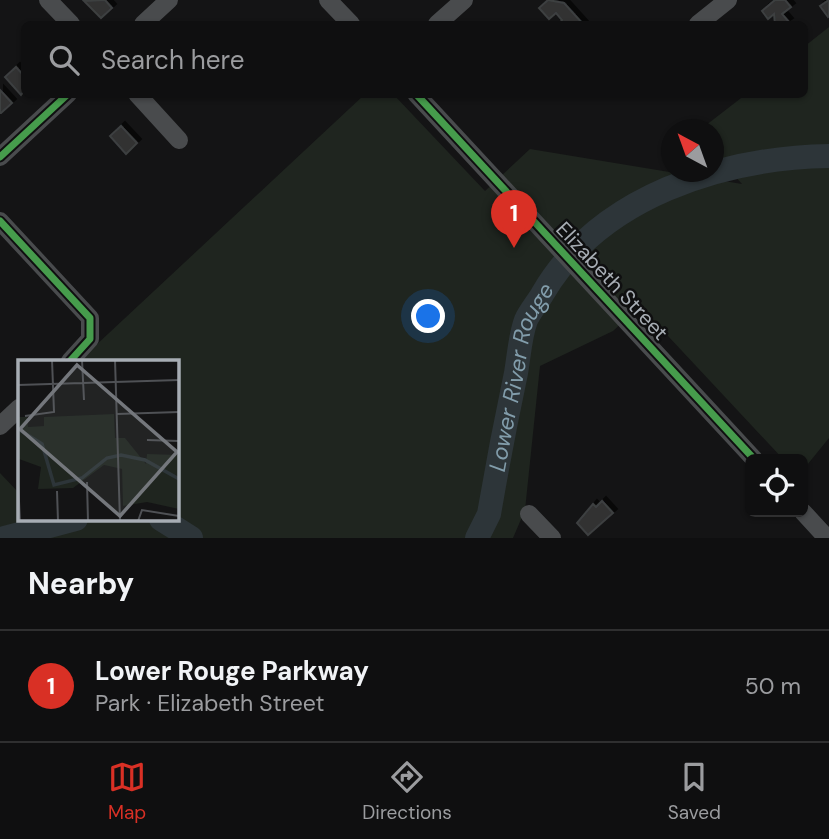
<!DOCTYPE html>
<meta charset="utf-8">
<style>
:root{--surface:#0f0f10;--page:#1d1d1e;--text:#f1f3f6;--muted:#9b9c9f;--line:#2f2f30;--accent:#d93025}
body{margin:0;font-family:"DM Sans",sans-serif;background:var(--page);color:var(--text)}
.controls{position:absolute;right:21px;bottom:21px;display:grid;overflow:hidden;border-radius:10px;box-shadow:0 2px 5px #0004}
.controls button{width:63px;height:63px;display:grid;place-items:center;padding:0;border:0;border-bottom:2px solid var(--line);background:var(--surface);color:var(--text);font:35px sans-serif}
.compass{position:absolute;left:661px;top:119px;width:63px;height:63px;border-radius:50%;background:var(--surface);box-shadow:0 2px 5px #0004;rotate:319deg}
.you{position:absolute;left:429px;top:317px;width:24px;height:24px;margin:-18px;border:5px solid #fff;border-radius:50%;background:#1a73e8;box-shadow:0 0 0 10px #1a73e833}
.badge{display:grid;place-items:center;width:46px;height:46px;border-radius:50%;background:var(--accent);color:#fff;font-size:23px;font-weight:700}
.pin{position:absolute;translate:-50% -58px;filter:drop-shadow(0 2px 4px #0008)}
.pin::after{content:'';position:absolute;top:37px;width:24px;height:21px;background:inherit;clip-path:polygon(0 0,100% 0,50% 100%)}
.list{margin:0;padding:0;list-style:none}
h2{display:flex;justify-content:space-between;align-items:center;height:91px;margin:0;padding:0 28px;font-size:30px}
h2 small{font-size:23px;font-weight:400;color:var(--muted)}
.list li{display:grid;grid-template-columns:46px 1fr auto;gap:21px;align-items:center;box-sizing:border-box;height:112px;padding:0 28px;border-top:2px solid var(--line)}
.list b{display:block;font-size:26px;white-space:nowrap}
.list p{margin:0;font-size:23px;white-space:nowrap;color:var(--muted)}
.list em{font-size:23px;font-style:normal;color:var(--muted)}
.icon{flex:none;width:38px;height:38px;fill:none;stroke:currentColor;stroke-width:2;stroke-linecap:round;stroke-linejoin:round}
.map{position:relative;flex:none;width:829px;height:538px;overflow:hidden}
.search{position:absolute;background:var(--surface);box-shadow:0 2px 5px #0004;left:21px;right:21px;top:21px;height:77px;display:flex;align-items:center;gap:18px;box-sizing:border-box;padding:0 24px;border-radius:10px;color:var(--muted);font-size:26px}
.sheet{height:203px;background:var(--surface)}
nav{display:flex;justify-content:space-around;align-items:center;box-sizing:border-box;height:98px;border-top:2px solid var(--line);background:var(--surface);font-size:19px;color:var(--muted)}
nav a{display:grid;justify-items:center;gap:4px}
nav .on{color:var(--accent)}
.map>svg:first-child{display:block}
</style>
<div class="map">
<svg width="829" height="538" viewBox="0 0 829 538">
<defs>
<filter id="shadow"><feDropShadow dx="4" dy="-4" stdDeviation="0" flood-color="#0009"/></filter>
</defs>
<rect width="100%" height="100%" fill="#141415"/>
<polygon fill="#1f251f" points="829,27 829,438 803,470 803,459 783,459 640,306 613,331 540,366 525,510 513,538 0,538 0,473 19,493 19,519 177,519 177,361 79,361 364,95 394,95 485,191 530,149 742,184 714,153 714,130 701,129 745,95 804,94 805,46"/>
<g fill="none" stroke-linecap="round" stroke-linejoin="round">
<g stroke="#2d3539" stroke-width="24">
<polyline points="161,519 191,538"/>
<polyline points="4,538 76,519"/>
<path id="s1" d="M 477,538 L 489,514 C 497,467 506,420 516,373 C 519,356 520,336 526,320 C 530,311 538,302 543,293 C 600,196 722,158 829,156"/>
</g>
</g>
<g fill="#303132" stroke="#3d3f41" stroke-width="2" filter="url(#shadow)">
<polygon points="105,0 112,8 101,18 84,1"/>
<polygon points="548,0 564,3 583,24 559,24 562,20 556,13 549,19 539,8"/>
<polygon points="775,0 785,0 791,7 782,14 789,22 786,24 775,24 774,14 768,19 762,11"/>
<polygon points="829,0 829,16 828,17 820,6"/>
<polygon points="16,67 24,76 24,91 21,95 5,77"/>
<polygon points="0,90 12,103 1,113 0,113"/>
<polygon points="121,126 137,143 126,154 110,136"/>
<polygon points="602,501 613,513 588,535 577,523 593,504 596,507"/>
</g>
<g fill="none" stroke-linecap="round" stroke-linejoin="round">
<g stroke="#494b4d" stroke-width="18">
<polyline points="48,0 71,24"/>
<polyline points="328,0 351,24"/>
<polyline points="143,24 169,0"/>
<polyline points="437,24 464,0"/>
<polyline points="698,24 728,0"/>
<polyline points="137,94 179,140"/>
<polyline points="416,94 754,459"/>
<polyline points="0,157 68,94"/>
<polyline points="0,221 90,318 90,339 70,361"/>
<polyline points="0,426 19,408"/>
<polyline points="803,512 827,538"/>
<polyline points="529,514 552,538"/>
</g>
<g stroke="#0f0f10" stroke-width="11">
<g id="cycleway">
<polyline points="416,94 754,459"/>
<polyline points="0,157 68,94"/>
<polyline points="0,221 90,318 90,339 70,361"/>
</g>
</g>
<use href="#cycleway" stroke="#469c4c" stroke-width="7"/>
</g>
<g text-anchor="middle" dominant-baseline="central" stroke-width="5" stroke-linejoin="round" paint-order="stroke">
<g font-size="21" fill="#a7adb4" stroke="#0f0f10">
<text transform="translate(612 281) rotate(47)">Elizabeth Street</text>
</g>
<g font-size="23" font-style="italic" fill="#829dab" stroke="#0f0f10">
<text stroke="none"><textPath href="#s1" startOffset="168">Lower River Rouge</textPath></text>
</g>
</g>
<g transform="translate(18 360)">
<rect width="161" height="161" fill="#141415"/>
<path d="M 0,52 L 1,57 L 9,57 L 10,67 L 26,66 L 26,57 L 96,54 L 97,78 L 107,78 L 128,104 L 129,94 L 161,95 L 161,149 L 129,142 L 105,146 L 104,109 L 86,105 L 55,128 L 20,129 L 23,107 L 1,99 L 0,104 Z" fill="#1f251f"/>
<path fill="none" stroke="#2d3539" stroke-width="3.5" d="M 0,69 L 24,84 L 36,125 L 64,118 L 89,98 L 103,95 L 127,100 L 161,119"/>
<path fill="none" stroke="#4f5155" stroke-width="2" d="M 64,0 L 66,40M 97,0 L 102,161M 0,25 L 161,20M 99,54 L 161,52M 7,56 L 36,52 L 34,0M 129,80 L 161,81M 0,122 L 2,161M 69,122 L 70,161M 39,131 L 40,161M 120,161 L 124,150 L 161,156"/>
<path fill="#74777c" fill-opacity="0.15" stroke="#74777c" stroke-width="3.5" d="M 59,5 L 159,92 L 102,156 L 2,69 Z"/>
<rect width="161" height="161" fill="none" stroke="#a7adb4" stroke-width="3.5"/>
</g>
</svg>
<div class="controls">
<button><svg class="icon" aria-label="locate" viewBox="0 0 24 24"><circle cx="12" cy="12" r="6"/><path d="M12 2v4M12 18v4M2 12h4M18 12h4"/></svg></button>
</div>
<svg class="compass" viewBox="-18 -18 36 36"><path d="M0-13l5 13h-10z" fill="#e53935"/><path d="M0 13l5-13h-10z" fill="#9b9c9f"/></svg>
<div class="you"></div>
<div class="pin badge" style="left:514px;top:248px">1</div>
<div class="search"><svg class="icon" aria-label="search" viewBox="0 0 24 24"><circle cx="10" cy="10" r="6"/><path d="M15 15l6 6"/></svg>Search here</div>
</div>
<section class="sheet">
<h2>Nearby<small></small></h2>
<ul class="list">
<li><span class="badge">1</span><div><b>Lower Rouge Parkway</b><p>Park · Elizabeth Street</p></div><em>50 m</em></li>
</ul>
</section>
<nav>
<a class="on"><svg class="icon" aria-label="map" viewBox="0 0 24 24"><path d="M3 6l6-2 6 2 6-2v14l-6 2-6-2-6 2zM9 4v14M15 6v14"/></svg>Map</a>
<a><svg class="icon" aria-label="directions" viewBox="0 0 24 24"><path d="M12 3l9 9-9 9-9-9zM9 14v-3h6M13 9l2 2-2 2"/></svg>Directions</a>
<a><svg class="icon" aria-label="saved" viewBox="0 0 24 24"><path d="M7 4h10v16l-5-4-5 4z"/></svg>Saved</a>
</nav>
